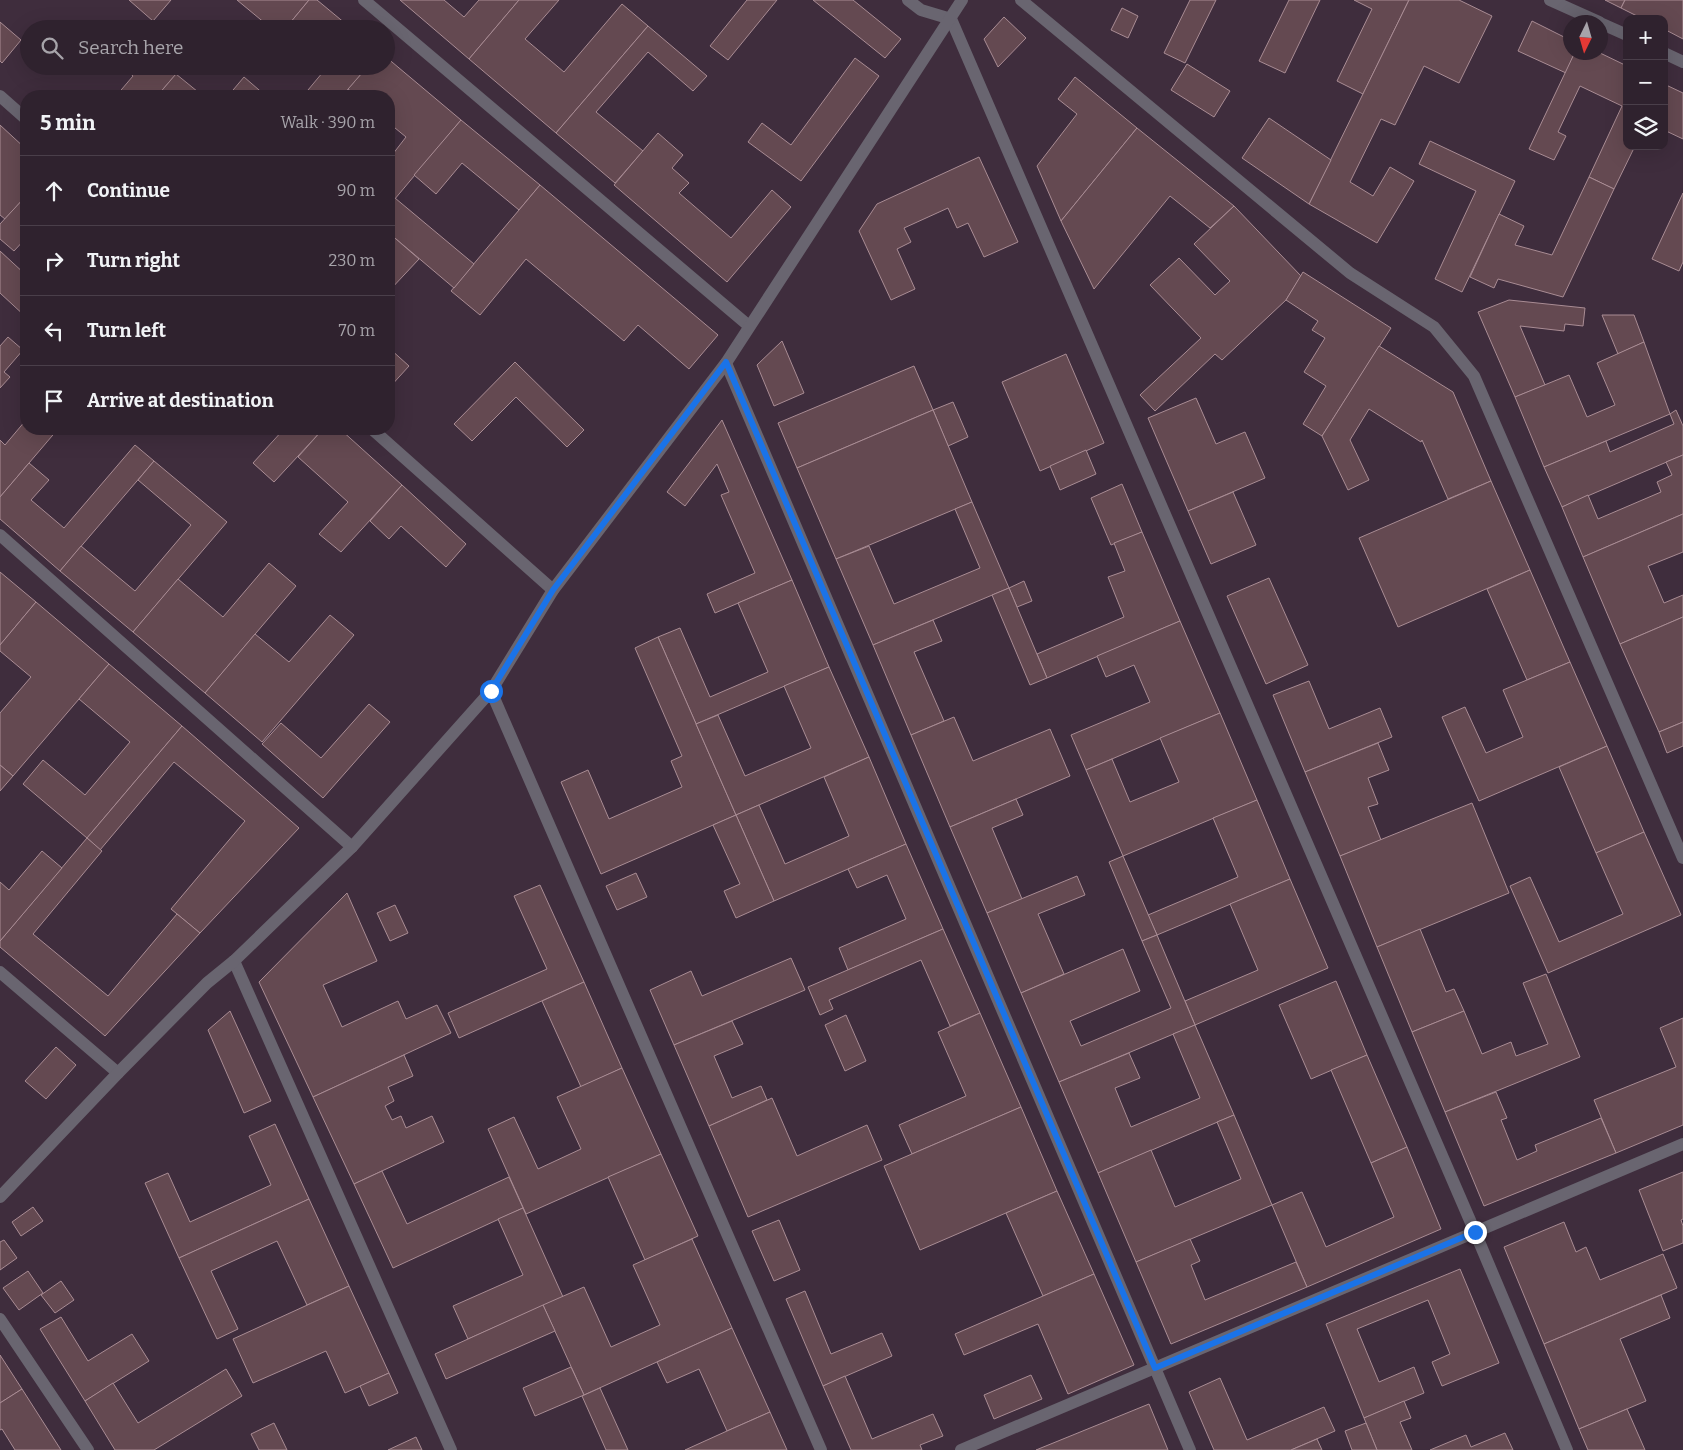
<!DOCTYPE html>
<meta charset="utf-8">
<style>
:root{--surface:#2f222e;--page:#372a36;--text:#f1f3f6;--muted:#a7a4aa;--line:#4a3f4a}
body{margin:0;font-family:Bitter,serif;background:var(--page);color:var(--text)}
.controls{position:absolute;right:15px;top:15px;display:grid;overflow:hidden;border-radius:10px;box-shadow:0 5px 20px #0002}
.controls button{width:45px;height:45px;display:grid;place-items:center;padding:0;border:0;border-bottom:1px solid var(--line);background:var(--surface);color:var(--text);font:25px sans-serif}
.compass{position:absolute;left:1563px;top:15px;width:45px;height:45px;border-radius:50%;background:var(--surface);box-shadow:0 5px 20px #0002;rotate:185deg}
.stop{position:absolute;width:15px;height:15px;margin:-11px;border:4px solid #1a73e8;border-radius:50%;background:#fff}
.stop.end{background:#1a73e8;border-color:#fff;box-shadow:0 1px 5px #0008}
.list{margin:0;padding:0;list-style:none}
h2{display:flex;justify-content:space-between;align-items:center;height:65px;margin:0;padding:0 20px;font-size:21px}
h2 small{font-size:16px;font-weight:400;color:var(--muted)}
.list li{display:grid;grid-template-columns:32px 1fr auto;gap:15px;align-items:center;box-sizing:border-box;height:70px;padding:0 20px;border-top:1px solid var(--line)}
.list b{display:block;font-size:19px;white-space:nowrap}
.list em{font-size:16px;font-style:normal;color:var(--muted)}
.icon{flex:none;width:28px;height:28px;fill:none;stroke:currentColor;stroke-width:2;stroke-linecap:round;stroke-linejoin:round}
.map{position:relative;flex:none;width:1683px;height:1450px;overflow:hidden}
.search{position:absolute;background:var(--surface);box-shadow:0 5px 20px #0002;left:20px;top:20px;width:375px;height:55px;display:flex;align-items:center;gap:12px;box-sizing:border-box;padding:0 18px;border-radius:28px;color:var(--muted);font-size:19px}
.panel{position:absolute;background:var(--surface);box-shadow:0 5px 20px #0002;left:20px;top:90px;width:375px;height:345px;border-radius:20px}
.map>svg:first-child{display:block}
</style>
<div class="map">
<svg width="1683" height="1450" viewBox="0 0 1683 1450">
<rect width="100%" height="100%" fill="#3f2d3d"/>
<g fill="#644951" stroke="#a98c94">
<polygon points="129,0 171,0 153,21"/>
<polygon points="237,0 309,0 285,29 272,29"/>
<polygon points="309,0 317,0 352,29 285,29"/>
<polygon points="400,0 444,0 464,17 479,0 519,0 469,59"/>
<polygon points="519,0 559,0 525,39 564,72 622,4 648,26 556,133 469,59"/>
<polygon points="747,0 777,0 728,60 710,46"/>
<polygon points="813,0 853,0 901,39 885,58"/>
<polygon points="1190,0 1216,0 1185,63 1164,53"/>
<polygon points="1289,0 1320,0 1285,73 1259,61"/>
<polygon points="1354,0 1409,0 1363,94 1337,81 1372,9"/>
<polygon points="1409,0 1459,0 1492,16 1459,83 1424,66 1395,125 1381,119 1350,182 1373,196 1390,167 1414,181 1377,243 1309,204"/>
<polygon points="1605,0 1625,0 1621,8"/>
<polygon points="1625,0 1683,0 1683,39 1664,29 1664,19 1643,19 1621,8"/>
<polygon points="1122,8 1138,16 1128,38 1111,30"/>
<polygon points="1004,17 1026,38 998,67 984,39"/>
<polygon points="1532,21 1570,40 1570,52 1575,52 1566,73 1518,51"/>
<polygon points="0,22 21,40 2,63 0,61"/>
<polygon points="648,26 707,76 693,91 648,52 596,112 643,151 615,183 556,133"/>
<polygon points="1575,52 1598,52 1627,66 1627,146 1635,146 1614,189 1589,177 1622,106 1580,86 1558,132 1566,136 1554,160 1529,149"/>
<polygon points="386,57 461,120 389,206 389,159 406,137 389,123 389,96 357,96 348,89 368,66 386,66"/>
<polygon points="855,58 879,76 801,181 748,142 762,123 791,145"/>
<polygon points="1187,64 1230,91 1214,117 1171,90"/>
<polygon points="122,66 167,66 176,74 157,96 116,96 133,76"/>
<polygon points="316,66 368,66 342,96 303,96 323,72"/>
<polygon points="176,74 203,96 159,96 158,95"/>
<polygon points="244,77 266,96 228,96"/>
<polygon points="1075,77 1137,128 1061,221 1037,166 1077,114 1058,99"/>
<polygon points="1664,84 1683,93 1683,139 1664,130"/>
<polygon points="1269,118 1331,160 1309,204 1242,158"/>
<polygon points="461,120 540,185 519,210 462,163 436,194 414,175"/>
<polygon points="0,125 26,149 26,196 5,219 0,215"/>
<polygon points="1137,128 1234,206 1210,228 1170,196 1094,289 1061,221"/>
<polygon points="658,133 683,155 672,168 689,183 679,193 731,238 772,190 791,207 727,282 614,185"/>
<polygon points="1430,141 1515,181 1462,292 1435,279 1476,191 1419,164"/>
<polygon points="979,157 1018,242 984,257 968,223 957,228 948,208 904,228 911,242 897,249 915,289 891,300 859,231 877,204"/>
<polygon points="1589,177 1614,189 1563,297 1498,279 1494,288 1470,277 1499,214 1524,226 1515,245 1552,255"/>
<polygon points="540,185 718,335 689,369 638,325 624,341 526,259 480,315 451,291"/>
<polygon points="1683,193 1683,262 1679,271 1652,259"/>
<polygon points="26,196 26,238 14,251 0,239 0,224"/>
<polygon points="395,198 474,264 454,288 389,233 389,206"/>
<polygon points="1234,206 1301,276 1286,300 1222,360 1215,354 1155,411 1140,395 1201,338 1150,285 1179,258 1215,295 1230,281 1194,244"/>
<polygon points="389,233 419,259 389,291"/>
<polygon points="0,251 26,275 26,317 0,293"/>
<polygon points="1303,272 1391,328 1322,436 1303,424 1326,386 1304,372 1325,338 1312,330 1318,321 1286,300"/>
<polygon points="1509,300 1585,308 1583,326 1565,324 1564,331 1520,326 1545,385 1515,397 1478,312"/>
<polygon points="1602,315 1634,315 1644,342 1618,354"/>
<polygon points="8,337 23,350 4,372 10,377 0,388 0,346"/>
<polygon points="782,341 804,393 774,406 757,365"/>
<polygon points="1644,342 1670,414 1544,467 1515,397 1569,375 1587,417 1615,405 1597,363"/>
<polygon points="1379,346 1453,392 1491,481 1448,499 1422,440 1421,442 1369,409 1350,440 1369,480 1348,490 1322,436"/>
<polygon points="389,348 409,366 389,388"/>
<polygon points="1066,354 1104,443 1040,471 1002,382"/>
<polygon points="515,362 584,430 567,447 516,397 472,441 454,424"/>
<polygon points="914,366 933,410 797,468 778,423"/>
<polygon points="1196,398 1216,444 1245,432 1265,478 1188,511 1148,418"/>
<polygon points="953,402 968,437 948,446 933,410"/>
<polygon points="933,410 972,502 836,559 797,468"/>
<polygon points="1676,410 1683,426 1683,455 1562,507 1544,467 1606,441 1610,452 1674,424 1670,414"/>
<polygon points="26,420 26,429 58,429 0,497 0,440 5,445"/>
<polygon points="722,420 792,580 715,613 707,594 755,573 721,495 729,492 717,464 685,506 667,492"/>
<polygon points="284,429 323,429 274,482 253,463"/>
<polygon points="323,429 340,429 402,485 341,552 319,534 348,502 298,457"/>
<polygon points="135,445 154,461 60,571 0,519 0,497 29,463 49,480 31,500 64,528"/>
<polygon points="1086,450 1096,474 1060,490 1050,466"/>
<polygon points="1683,455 1683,514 1583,557 1562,507 1588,495 1598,519 1661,492 1657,482 1672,475 1666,462"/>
<polygon points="154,461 227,522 133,632 60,571 81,546 135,591 191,525 138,480"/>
<polygon points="1491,481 1530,570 1398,627 1359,538"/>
<polygon points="1122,484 1142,532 1111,545 1091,498"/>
<polygon points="402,485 466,544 446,567 401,526 389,539 370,521"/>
<polygon points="1233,492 1256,545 1211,564 1188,511"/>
<polygon points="972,502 1009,588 873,645 836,559 869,546 894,604 980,568 955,509"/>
<polygon points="1683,514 1683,552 1648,566 1664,603 1683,595 1683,617 1620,644 1583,557"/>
<polygon points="1142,532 1180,621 1047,678 1037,654 1124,617 1108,577 1125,571 1114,543"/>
<polygon points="269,563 296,586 205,693 133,632 178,579 223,617"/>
<polygon points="1530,570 1570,662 1527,680 1487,589"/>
<polygon points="0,572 36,602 0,645"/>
<polygon points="1269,578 1308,665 1266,684 1227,596"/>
<polygon points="792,580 829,667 696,724 658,637 680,628 710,697 768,672 738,603"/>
<polygon points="1024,581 1032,601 1017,607 1009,588"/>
<polygon points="1009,588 1047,678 1030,685 992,595"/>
<polygon points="36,602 109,664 13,776 0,765 0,713 31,677 0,651 0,645"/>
<polygon points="330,615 354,635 262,742 205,693 255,634 289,662"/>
<polygon points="1683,617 1683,722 1659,732 1620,644"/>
<polygon points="933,620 942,641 914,652 944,721 911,735 873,645"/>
<polygon points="1180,621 1220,713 1086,770 1071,735 1150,702 1134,665 1106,677 1097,656"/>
<polygon points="658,637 736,815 601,874 561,782 588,770 609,819 682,787 671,761 682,756 635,648"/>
<polygon points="1570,662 1607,746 1479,801 1442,717 1465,707 1486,753 1523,737 1503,690"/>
<polygon points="109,664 182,726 87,838 23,784 43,760 85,795 130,742 79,699"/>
<polygon points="829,667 869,757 736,815 696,724 718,715 745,776 811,748 784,686"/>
<polygon points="1309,681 1329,729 1380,708 1392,737 1305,772 1273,695"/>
<polygon points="369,704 390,722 323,798 262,744 281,723 321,758"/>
<polygon points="1220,713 1257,800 1123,856 1086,770 1112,759 1130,802 1179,782 1160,738"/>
<polygon points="954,717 973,761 1050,729 1070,776 950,827 911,735"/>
<polygon points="1683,722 1683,746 1667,753 1659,732"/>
<polygon points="182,726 299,828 200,933 171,909 245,821 174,762 100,850 87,838"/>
<polygon points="1378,743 1389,770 1368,778 1378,804 1368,807 1381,840 1340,856 1305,772"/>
<polygon points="1607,746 1644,832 1596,853 1559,767"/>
<polygon points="869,757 906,844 774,901 736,815 759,805 785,864 849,836 824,777"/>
<polygon points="0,765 13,776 0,791"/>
<polygon points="1016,799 1023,815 992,828 1022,899 987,913 950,827"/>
<polygon points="1257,800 1290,879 1157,935 1148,915 1238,877 1213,818"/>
<polygon points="1472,803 1509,893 1377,947 1340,856"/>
<polygon points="736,815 774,901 736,918 724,891 740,884 713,825"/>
<polygon points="1644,832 1681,915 1548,973 1510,886 1530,877 1559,942 1623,914 1596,853"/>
<polygon points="87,838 102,851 33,934 108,996 177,914 200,933 105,1036 0,947 0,941"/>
<polygon points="906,844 943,929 848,970 839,948 906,919 887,875 857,888 848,869"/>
<polygon points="42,851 62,868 0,941 0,882 9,890"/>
<polygon points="1123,856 1157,935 1142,941 1109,862"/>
<polygon points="636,873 647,897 617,910 606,886"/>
<polygon points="1077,876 1085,895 1038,914 1064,974 1021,993 987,913"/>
<polygon points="1290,879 1328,968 1195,1025 1185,1001 1258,970 1230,904"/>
<polygon points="540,885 584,982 459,1038 448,1013 547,969 514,896"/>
<polygon points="347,893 377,961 323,985 342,1027 398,1001 406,1019 437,1005 451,1033 313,1097 259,982"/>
<polygon points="395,905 408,933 390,941 377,913"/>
<polygon points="943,929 980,1013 950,1026 921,960 829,1000 833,1009 820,1015 808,987"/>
<polygon points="1420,929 1446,992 1454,989 1464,1011 1412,1032 1377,947"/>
<polygon points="1157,935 1195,1025 1059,1082 1021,993 1123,949 1140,991 1070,1021 1081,1046 1171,1008 1142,941"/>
<polygon points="791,958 805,990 674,1045 650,990 691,971 702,996"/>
<polygon points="1546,974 1580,1057 1445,1112 1412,1032 1464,1011 1482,1054 1511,1042 1516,1056 1548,1044 1523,983"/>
<polygon points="1336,981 1367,1055 1311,1079 1279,1005"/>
<polygon points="584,982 622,1068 581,1087 542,1001"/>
<polygon points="230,1011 271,1101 244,1113 208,1030"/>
<polygon points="980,1013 1021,1107 912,1154 899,1125 966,1096 938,1032"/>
<polygon points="846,1015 866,1061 845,1071 825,1025"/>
<polygon points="1683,1018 1683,1125 1616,1153 1594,1100 1676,1067 1660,1028"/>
<polygon points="732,1021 743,1044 714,1056 732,1098 761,1086 767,1100 709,1126 674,1045"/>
<polygon points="1195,1025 1234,1115 1098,1173 1059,1082 1129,1053 1140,1078 1115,1088 1131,1127 1200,1098 1173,1034"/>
<polygon points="56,1047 76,1065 46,1099 25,1081"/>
<polygon points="404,1055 413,1076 388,1087 394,1101 385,1106 392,1120 401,1116 406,1128 432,1116 444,1142 354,1184 313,1097"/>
<polygon points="1367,1055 1407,1147 1371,1163 1331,1070"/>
<polygon points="622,1068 661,1154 526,1214 488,1129 514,1117 538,1169 581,1149 557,1097"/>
<polygon points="1496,1092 1507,1118 1501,1120 1517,1160 1537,1151 1535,1145 1601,1118 1616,1153 1484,1206 1445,1112"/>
<polygon points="772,1098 797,1156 867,1125 882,1160 748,1217 709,1126"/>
<polygon points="1021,1107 1057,1191 920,1250 884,1166"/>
<polygon points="1234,1115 1272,1205 1136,1262 1098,1173 1151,1150 1175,1207 1241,1179 1217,1122"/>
<polygon points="275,1124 309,1199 179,1258 145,1183 168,1173 190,1222 271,1185 249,1136"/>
<polygon points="1407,1147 1441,1229 1307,1287 1272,1205 1302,1192 1326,1247 1394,1217 1371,1163"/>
<polygon points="661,1154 698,1236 645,1260 608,1177"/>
<polygon points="382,1171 407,1224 509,1177 523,1208 393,1268 354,1184"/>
<polygon points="1683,1172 1683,1219 1681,1220 1683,1226 1683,1243 1663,1251 1639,1190"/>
<polygon points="1057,1191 1094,1274 1043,1296 1006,1213"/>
<polygon points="309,1199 349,1286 307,1305 277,1241 211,1271 238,1329 217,1339 179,1258"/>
<polygon points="33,1207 43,1221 21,1236 12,1222"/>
<polygon points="523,1208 563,1297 468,1339 453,1306 523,1275 498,1219"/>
<polygon points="779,1220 800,1270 774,1281 752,1231"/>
<polygon points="1564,1222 1576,1252 1586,1247 1600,1280 1663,1254 1677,1288 1544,1344 1504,1247"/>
<polygon points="692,1239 732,1328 584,1395 543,1305 584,1287 611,1347 660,1325 633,1265"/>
<polygon points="1190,1239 1200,1261 1191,1265 1205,1300 1296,1262 1307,1287 1171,1344 1136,1262"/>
<polygon points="4,1240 17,1258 0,1270 0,1242"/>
<polygon points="1460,1269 1499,1363 1442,1386 1432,1362 1450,1354 1428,1300 1357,1329 1379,1382 1414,1367 1424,1393 1364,1418 1326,1324"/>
<polygon points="28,1271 43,1293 19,1310 3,1288"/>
<polygon points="1094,1274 1134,1365 1068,1394 1038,1324 964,1355 955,1334"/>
<polygon points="61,1281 74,1300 55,1313 41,1295"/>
<polygon points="349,1286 389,1373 345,1393 326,1351 253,1383 233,1339"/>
<polygon points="805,1291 831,1354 882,1333 892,1356 823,1386 786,1299"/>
<polygon points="1661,1295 1670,1318 1620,1339 1646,1401 1579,1429 1544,1344"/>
<polygon points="543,1305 555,1331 446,1379 435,1354"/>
<polygon points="61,1317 88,1361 132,1334 149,1361 85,1401 40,1329"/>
<polygon points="732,1328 770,1412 727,1431 699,1369 667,1383 657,1362"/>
<polygon points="0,1355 22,1389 0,1403"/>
<polygon points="571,1367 584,1395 535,1416 523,1388"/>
<polygon points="226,1369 242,1396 154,1450 115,1450 85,1401 113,1383 138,1423"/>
<polygon points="389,1373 398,1393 369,1406 360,1386"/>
<polygon points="1031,1375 1042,1399 994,1419 984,1395"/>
<polygon points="845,1376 872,1439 933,1414 943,1436 920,1445 922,1450 851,1450 823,1386"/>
<polygon points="1220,1378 1247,1440 1324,1407 1335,1431 1291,1450 1214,1450 1189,1392"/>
<polygon points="600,1388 628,1450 606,1450 582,1396"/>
<polygon points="22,1389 61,1450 15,1450 2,1429 0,1430 0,1403"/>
<polygon points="1404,1401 1411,1418 1400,1422 1412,1450 1377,1450 1364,1418"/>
<polygon points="1149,1404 1168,1450 1036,1450"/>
<polygon points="1627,1409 1645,1450 1588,1450 1579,1429"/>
<polygon points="770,1412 787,1450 685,1450 727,1431"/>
<polygon points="274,1423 287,1450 259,1450 251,1434"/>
<polygon points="1366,1423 1377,1450 1352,1450 1345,1431"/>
<polygon points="1505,1433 1513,1450 1430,1450 1466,1435 1471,1447"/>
<polygon points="416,1437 422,1450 388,1450"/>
<polygon points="1317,1439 1322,1450 1291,1450"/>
</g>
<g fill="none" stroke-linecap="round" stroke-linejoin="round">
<g stroke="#696570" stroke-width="12">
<polyline points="364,0 749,326"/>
<polyline points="908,0 921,10 951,19 1475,1232 1567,1450"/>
<polyline points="1021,0 1350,273 1434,327 1474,376 1683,858"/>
<polyline points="1550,0 1599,22"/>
<polyline points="1600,23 1627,35"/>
<polyline points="1664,53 1683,62"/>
<polyline points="0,96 26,119"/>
<polyline points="726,363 1190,1450"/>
<polyline points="372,429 553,590"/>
<polyline points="0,535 352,847"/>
<polyline points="491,691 821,1450"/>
<polyline points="234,961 451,1450"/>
<polyline points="0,972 118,1073"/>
<polyline points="0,1197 118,1073 207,983 234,961 352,847 491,691 553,590 726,363 962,0"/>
<polyline points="0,1319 88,1450"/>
<polyline points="961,1450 1683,1144"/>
</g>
</g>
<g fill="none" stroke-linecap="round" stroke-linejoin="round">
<polyline stroke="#1a73e8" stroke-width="6" points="491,691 553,590 726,362 1155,1368 1475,1232"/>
</g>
</svg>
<div class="controls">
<button>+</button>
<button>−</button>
<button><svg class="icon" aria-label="layers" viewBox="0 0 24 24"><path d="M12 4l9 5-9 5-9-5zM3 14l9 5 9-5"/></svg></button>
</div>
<svg class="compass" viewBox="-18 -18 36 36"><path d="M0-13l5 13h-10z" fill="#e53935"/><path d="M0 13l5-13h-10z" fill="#a7a4aa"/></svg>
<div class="stop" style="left:491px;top:691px"></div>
<div class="stop end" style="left:1475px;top:1232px"></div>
<div class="search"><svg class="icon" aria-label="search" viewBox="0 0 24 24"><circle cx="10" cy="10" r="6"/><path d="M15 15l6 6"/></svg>Search here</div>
<section class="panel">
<h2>5 min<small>Walk · 390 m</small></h2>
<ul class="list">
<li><svg class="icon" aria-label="ahead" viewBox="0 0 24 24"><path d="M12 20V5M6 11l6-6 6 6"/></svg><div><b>Continue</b></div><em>90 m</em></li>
<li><svg class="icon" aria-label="right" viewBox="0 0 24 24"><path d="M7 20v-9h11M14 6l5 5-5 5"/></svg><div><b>Turn right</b></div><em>230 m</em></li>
<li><svg class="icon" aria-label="left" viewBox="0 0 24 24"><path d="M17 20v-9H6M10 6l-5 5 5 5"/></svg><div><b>Turn left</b></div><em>70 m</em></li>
<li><svg class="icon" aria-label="arrive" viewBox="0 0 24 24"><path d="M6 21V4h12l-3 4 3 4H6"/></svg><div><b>Arrive at destination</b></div></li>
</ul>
</section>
</div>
